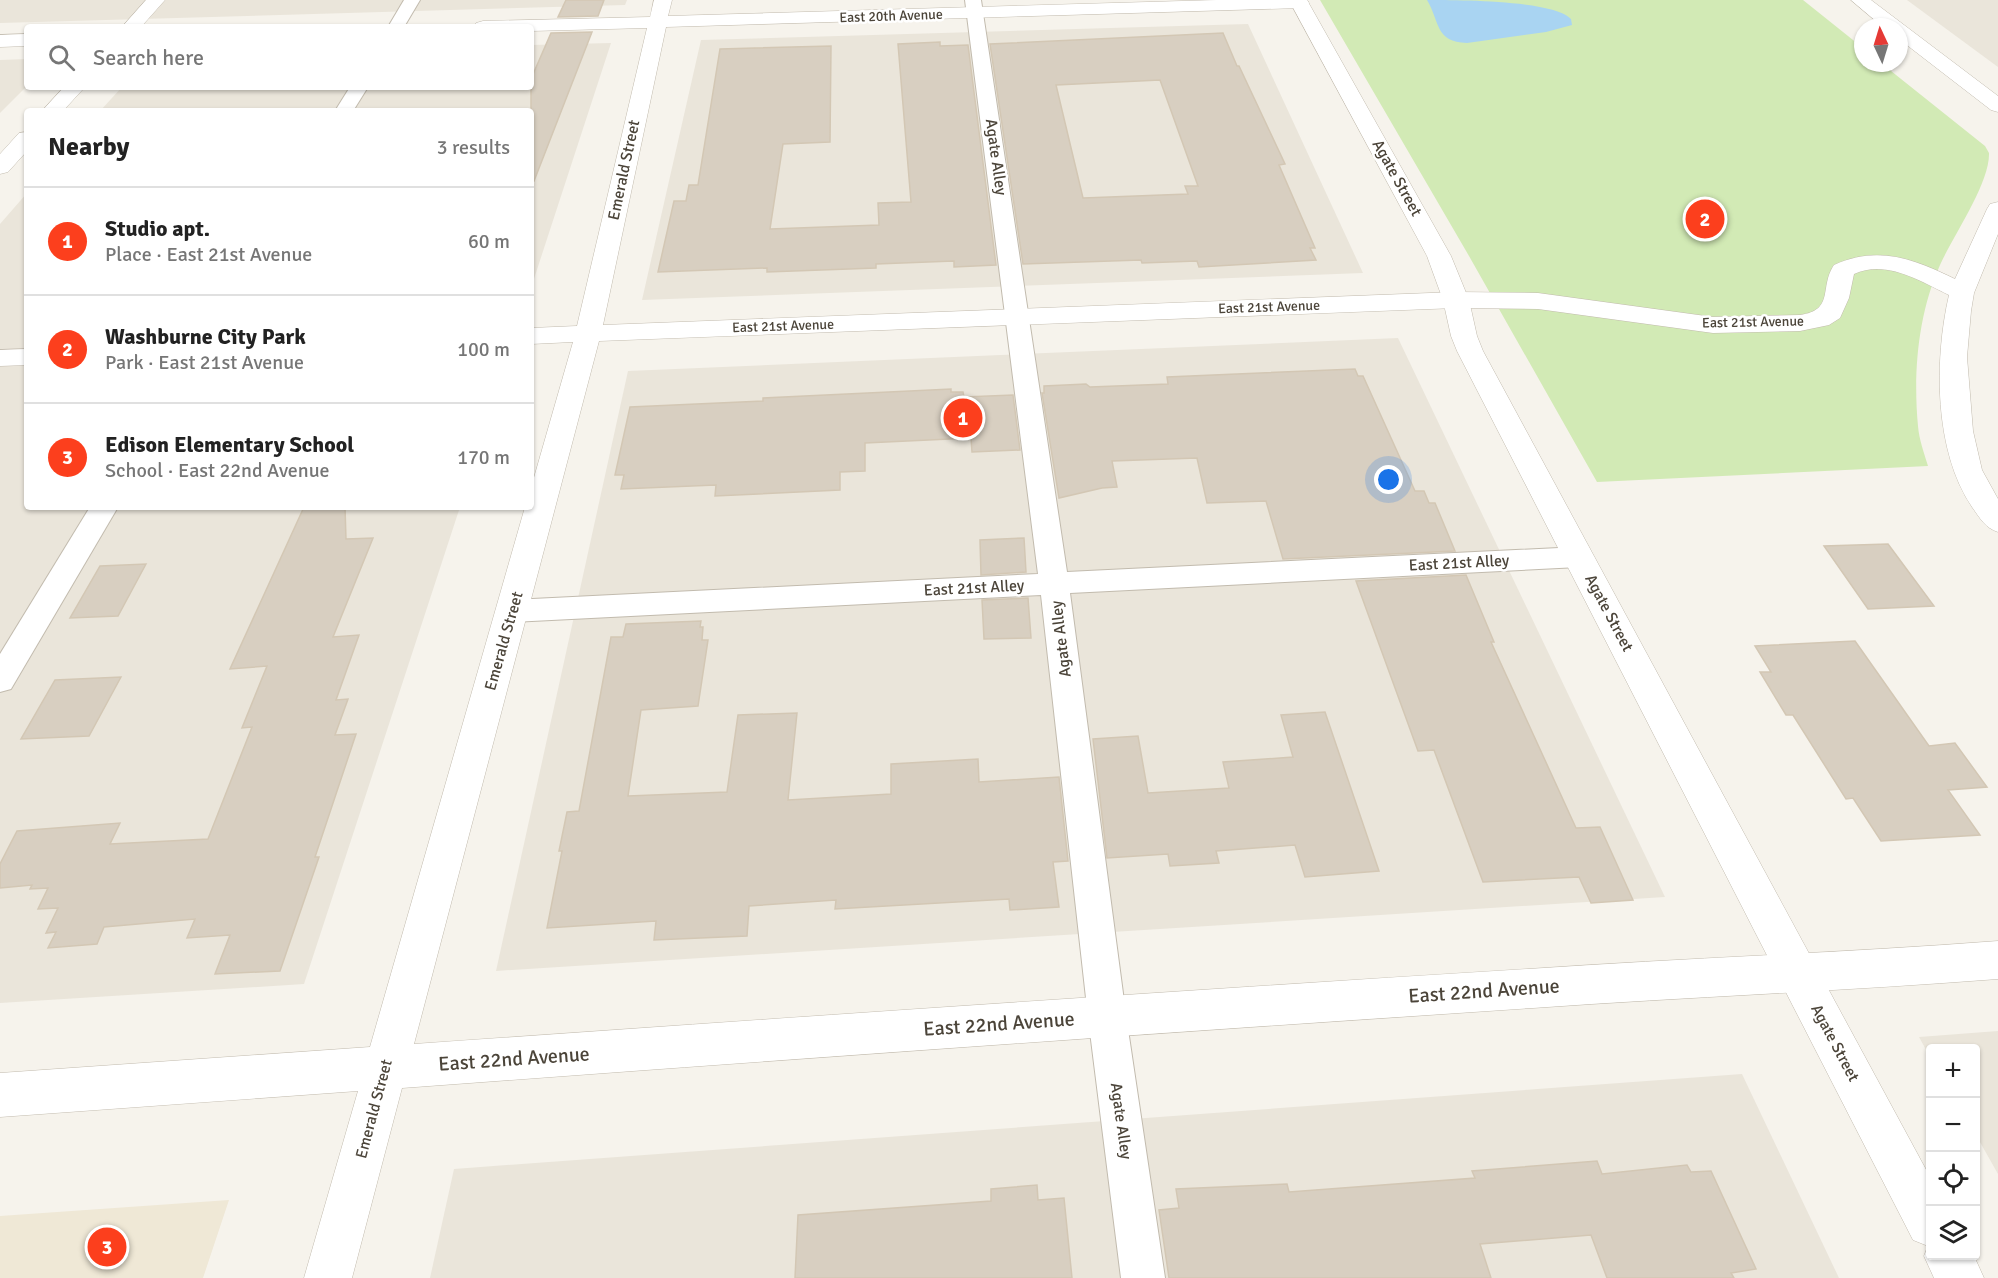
<!DOCTYPE html>
<meta charset="utf-8">
<style>
:root{--surface:#fff;--page:#f2f2f2;--text:#222;--muted:#767676;--line:#e0e0e0;--accent:#fc3f1d}
body{margin:0;font-family:Signika,sans-serif;background:var(--page);color:var(--text)}
.controls{position:absolute;right:18px;bottom:18px;display:grid;overflow:hidden;border-radius:6px;box-shadow:0 2px 4px #0004}
.controls button{width:54px;height:54px;display:grid;place-items:center;padding:0;border:0;border-bottom:2px solid var(--line);background:var(--surface);color:var(--text);font:30px sans-serif}
.compass{position:absolute;left:1854px;top:18px;width:54px;height:54px;border-radius:50%;background:var(--surface);box-shadow:0 2px 4px #0004;rotate:356deg}
.you{position:absolute;left:1389px;top:480px;width:21px;height:21px;margin:-15px;border:4px solid #fff;border-radius:50%;background:#1a73e8;box-shadow:0 0 0 9px #1a73e833}
.badge{display:grid;place-items:center;width:39px;height:39px;border-radius:50%;background:var(--accent);color:#fff;font-size:20px;font-weight:700}
.pin{position:absolute;translate:-50% -50%;border:3px solid #fff;box-shadow:0 2px 6px #0006}
.list{margin:0;padding:0;list-style:none}
h2{display:flex;justify-content:space-between;align-items:center;height:78px;margin:0;padding:0 24px;font-size:26px}
h2 small{font-size:20px;font-weight:400;color:var(--muted)}
.list li{display:grid;grid-template-columns:39px 1fr auto;gap:18px;align-items:center;box-sizing:border-box;height:108px;padding:0 24px;border-top:2px solid var(--line)}
.list b{display:block;font-size:22px;white-space:nowrap}
.list p{margin:0;font-size:20px;white-space:nowrap;color:var(--muted)}
.list em{font-size:20px;font-style:normal;color:var(--muted)}
.icon{flex:none;width:33px;height:33px;fill:none;stroke:currentColor;stroke-width:2;stroke-linecap:round;stroke-linejoin:round}
.map{position:relative;flex:none;width:1998px;height:1278px;overflow:hidden}
.search{position:absolute;background:var(--surface);box-shadow:0 2px 4px #0004;left:24px;top:24px;width:510px;height:66px;display:flex;align-items:center;gap:15px;box-sizing:border-box;padding:0 21px;border-radius:6px;color:var(--muted);font-size:22px}
.panel{position:absolute;background:var(--surface);box-shadow:0 2px 4px #0004;left:24px;top:108px;width:510px;height:402px;border-radius:6px}
.map>svg:first-child{display:block}
</style>
<div class="map">
<svg width="1998" height="1278" viewBox="0 0 1998 1278">
<rect width="100%" height="100%" fill="#f6f3ec"/>
<g fill="#eae5da">
<polygon points="0,0 627,0 625,5 0,23"/>
<polygon points="1907,0 1998,0 1998,67"/>
<polygon points="1248,24 1363,273 642,300 701,40"/>
<polygon points="611,43 531,288 531,111 100,111 122,87 531,87 531,45"/>
<polygon points="27,59 27,86 0,113 0,60"/>
<polygon points="27,193 27,507 460,507 304,984 0,1003 0,224"/>
<polygon points="1398,338 1665,897 496,971 628,371"/>
<polygon points="1998,1031 1998,1174 1976,1135 1976,1048 1930,1048 1930,1057 1919,1037"/>
<polygon points="1742,1074 1839,1278 430,1278 454,1169"/>
</g>
<polygon fill="#efe8d6" points="229,1200 203,1278 0,1278 0,1216"/>
<path fill="#d2eab5" d="M 1320,0 L 1803,0 L 1863,48 L 1863,63 L 1881,63 L 1985,146 L 1989,153 C 1990,183 1953,236 1940,265 C 1918,314 1913,373 1918,426 C 1919,439 1924,453 1928,466 L 1597,482 L 1469,256 Z"/>
<path fill="#a9d4f2" d="M 1427,0 C 1456,0 1554,0 1571,19 L 1572,25 L 1546,32 L 1467,43 C 1435,42 1440,22 1427,0 Z"/>
<g fill="#d8cfc1" stroke="#d3c7b4" stroke-width="1.5" fill-rule="evenodd">
<polygon points="566,0 604,0 598,16 558,17"/>
<polygon points="592,32 534,181 531,180 531,79 551,33"/>
<path d="M 1223,33 L 1237,66 L 1239,66 L 1285,164 L 1279,165 L 1315,248 L 1310,248 L 1316,260 L 1199,267 L 1197,261 L 1142,263 L 1141,260 L 1023,264 L 990,44 ZM 1160,80 L 1198,186 L 1185,186 L 1188,194 L 1083,198 L 1056,85 Z"/>
<polygon points="940,42 940,46 968,45 996,265 954,267 954,261 876,264 876,268 767,272 767,268 658,272 674,201 686,201 689,185 698,185 720,49 831,46 830,142 783,144 770,229 879,225 878,203 911,202 898,44"/>
<polygon points="1355,369 1358,376 1363,376 1415,491 1424,491 1429,503 1435,503 1455,551 1283,559 1266,501 1207,503 1197,458 1112,461 1117,487 1102,488 1059,498 1042,393 1044,393 1044,386 1086,384 1090,387 1168,384 1167,377"/>
<polygon points="951,389 951,392 963,392 964,397 1013,395 1020,450 972,452 971,438 865,443 865,471 840,472 840,490 715,496 716,485 621,489 624,475 615,475 630,407 763,401 763,398"/>
<polygon points="304,507 345,507 346,539 373,538 333,637 359,635 336,700 348,699 335,735 356,734 315,857 319,857 280,971 215,974 230,935 187,938 195,919 104,927 97,944 48,948 56,932 46,933 58,908 38,909 48,888 30,889 32,885 0,888 0,864 17,831 120,823 110,844 208,839 252,727 242,728 267,666 230,669"/>
<polygon points="1024,538 1026,572 981,575 980,540"/>
<polygon points="1888,544 1934,606 1868,609 1824,546"/>
<polygon points="146,564 118,616 70,618 100,566"/>
<polygon points="1466,575 1494,642 1491,642 1576,828 1600,827 1633,900 1591,903 1579,877 1483,882 1434,750 1418,751 1356,581"/>
<polygon points="1028,598 1031,638 984,639 982,600"/>
<polygon points="701,621 700,627 703,627 702,640 708,640 698,706 641,710 628,796 727,792 738,715 797,713 788,800 891,794 891,764 978,759 979,782 1059,777 1068,861 1053,862 1059,907 1010,910 1009,899 835,909 836,900 749,906 747,936 654,940 656,921 547,928 562,851 559,851 567,812 579,811 611,637 623,637 626,624"/>
<polygon points="1855,641 1929,746 1955,743 1987,787 1948,790 1980,835 1881,841 1853,798 1846,799 1793,715 1786,715 1760,672 1771,672 1755,646"/>
<polygon points="121,677 89,736 21,739 55,680"/>
<polygon points="1325,712 1379,871 1305,877 1295,845 1216,851 1219,863 1170,866 1168,854 1107,858 1093,739 1138,736 1148,793 1229,788 1223,762 1293,757 1281,715"/>
<polygon points="1597,1161 1602,1174 1687,1165 1691,1172 1711,1171 1756,1269 1731,1273 1734,1278 1607,1278 1591,1235 1480,1244 1491,1278 1169,1278 1159,1210 1179,1208 1176,1189 1287,1184 1289,1192 1475,1178 1472,1171"/>
<polygon points="1037,1185 1038,1200 1064,1198 1072,1278 795,1278 798,1215 991,1201 991,1189"/>
</g>
<g fill="none" stroke-linecap="round" stroke-linejoin="round">
<g stroke="#c2bbae" stroke-width="2">
<g id="service">
<polygon points="404,0 420,0 404,27 388,27"/>
<polygon points="965,0 981,0 1067,572 1579,547 1589,550 1593,557 1589,564 1579,567 1070,593 1126,1016 1165,1278 1121,1278 1088,1016 1041,595 512,622 502,619 497,611 502,603 512,600 1038,574"/>
<polygon points="350,87 368,87 353,111 335,111"/>
<polygon points="90,507 118,507 11,689 0,692 0,654"/>
</g>
</g>
<g stroke="#c2bbae" stroke-width="1">
<g id="minor">
<polygon points="146,0 165,0 141,27 122,27"/>
<path d="M 654,0 L 672,0 L 668,16 L 1217,0 L 1307,0 L 1309,3 L 1306,7 L 1300,8 L 666,27 L 603,325 L 1456,292 L 1538,293 L 1713,317 L 1800,315 C 1835,310 1819,287 1834,265 C 1878,245 1914,259 1955,279 L 1987,209 L 1990,204 L 1998,202 L 1998,234 L 1974,293 L 1971,311 L 1967,357 L 1973,431 L 1982,470 L 1998,499 L 1998,532 C 1985,528 1980,518 1972,507 C 1934,451 1934,360 1949,295 C 1920,281 1886,259 1854,274 L 1849,298 L 1840,318 L 1829,325 L 1800,331 L 1713,333 L 1538,309 L 1456,308 L 599,341 L 414,1044 C 785,1018 1157,992 1528,969 C 1685,958 1842,953 1998,941 L 1998,979 C 1843,991 1688,997 1533,1008 C 1156,1033 779,1060 402,1088 L 352,1278 L 304,1278 L 358,1091 L 0,1117 L 0,1073 L 370,1047 L 525,507 L 531,507 L 531,488 L 573,342 L 531,344 L 531,328 L 577,326 L 647,28 L 531,31 L 531,27 L 474,27 L 476,23 L 483,21 L 650,17 Z"/>
<polygon points="1851,0 1871,0 1998,96 1998,112 1991,110 1899,39 1899,27 1883,27"/>
<polygon points="27,34 27,46 0,47 0,35"/>
<polygon points="64,87 85,87 63,111 42,111"/>
<polygon points="27,132 27,151 8,172 0,174 0,154 19,133"/>
<polygon points="27,349 27,365 0,366 0,350"/>
</g>
</g>
<g stroke="#c2bbae" stroke-width="1">
<polygon id="tertiary" points="1289,0 1307,0 1451,256 1469,300 1477,336 1483,351 1930,1177 1930,1256 1974,1256 1984,1278 1934,1278 1924,1256 1928,1246 1913,1240 1457,351 1451,336 1443,300 1427,256"/>
</g>
<use href="#service" fill="#fff" fill-rule="evenodd"/>
<use href="#minor" fill="#fff" fill-rule="evenodd"/>
<use href="#tertiary" fill="#fff" fill-rule="evenodd"/>
</g>
<g text-anchor="middle" dominant-baseline="central" stroke-width="5" stroke-linejoin="round" paint-order="stroke">
<g font-size="14" fill="#4b4439" stroke="#fff">
<text transform="translate(891 16) rotate(-2)">East 20th Avenue</text>
<text transform="translate(1269 307) rotate(-2)">East 21st Avenue</text>
<text transform="translate(1753 322) rotate(-1)">East 21st Avenue</text>
<text transform="translate(783 326) rotate(-2)">East 21st Avenue</text>
</g>
<g font-size="16" fill="#4b4439" stroke="#fff">
<text transform="translate(996 157) rotate(82)">Agate Alley</text>
<text transform="translate(624 170) rotate(-78)">Emerald Street</text>
<text transform="translate(1397 178) rotate(61)">Agate Street</text>
<text transform="translate(1459 563) rotate(-3)">East 21st Alley</text>
<text transform="translate(974 588) rotate(-3)">East 21st Alley</text>
<text transform="translate(1609 613) rotate(62)">Agate Street</text>
<text transform="translate(1061 639) rotate(-97)">Agate Alley</text>
<text transform="translate(504 641) rotate(-74)">Emerald Street</text>
<text transform="translate(1835 1043) rotate(62)">Agate Street</text>
<text transform="translate(374 1109) rotate(-75)">Emerald Street</text>
<text transform="translate(1121 1121) rotate(82)">Agate Alley</text>
</g>
<g font-size="20" fill="#4b4439" stroke="#fff">
<text transform="translate(1484 991) rotate(-4)">East 22nd Avenue</text>
<text transform="translate(999 1024) rotate(-4)">East 22nd Avenue</text>
<text transform="translate(514 1059) rotate(-4)">East 22nd Avenue</text>
</g>
</g>
</svg>
<div class="controls">
<button>+</button>
<button>−</button>
<button><svg class="icon" aria-label="locate" viewBox="0 0 24 24"><circle cx="12" cy="12" r="6"/><path d="M12 2v4M12 18v4M2 12h4M18 12h4"/></svg></button>
<button><svg class="icon" aria-label="layers" viewBox="0 0 24 24"><path d="M12 4l9 5-9 5-9-5zM3 14l9 5 9-5"/></svg></button>
</div>
<svg class="compass" viewBox="-18 -18 36 36"><path d="M0-13l5 13h-10z" fill="#e53935"/><path d="M0 13l5-13h-10z" fill="#767676"/></svg>
<div class="you"></div>
<div class="pin badge" style="left:963px;top:418px">1</div>
<div class="pin badge" style="left:1705px;top:219px">2</div>
<div class="pin badge" style="left:107px;top:1247px">3</div>
<div class="search"><svg class="icon" aria-label="search" viewBox="0 0 24 24"><circle cx="10" cy="10" r="6"/><path d="M15 15l6 6"/></svg>Search here</div>
<section class="panel">
<h2>Nearby<small>3 results</small></h2>
<ul class="list">
<li><span class="badge">1</span><div><b>Studio apt.</b><p>Place · East 21st Avenue</p></div><em>60 m</em></li>
<li><span class="badge">2</span><div><b>Washburne City Park</b><p>Park · East 21st Avenue</p></div><em>100 m</em></li>
<li><span class="badge">3</span><div><b>Edison Elementary School</b><p>School · East 22nd Avenue</p></div><em>170 m</em></li>
</ul>
</section>
</div>
